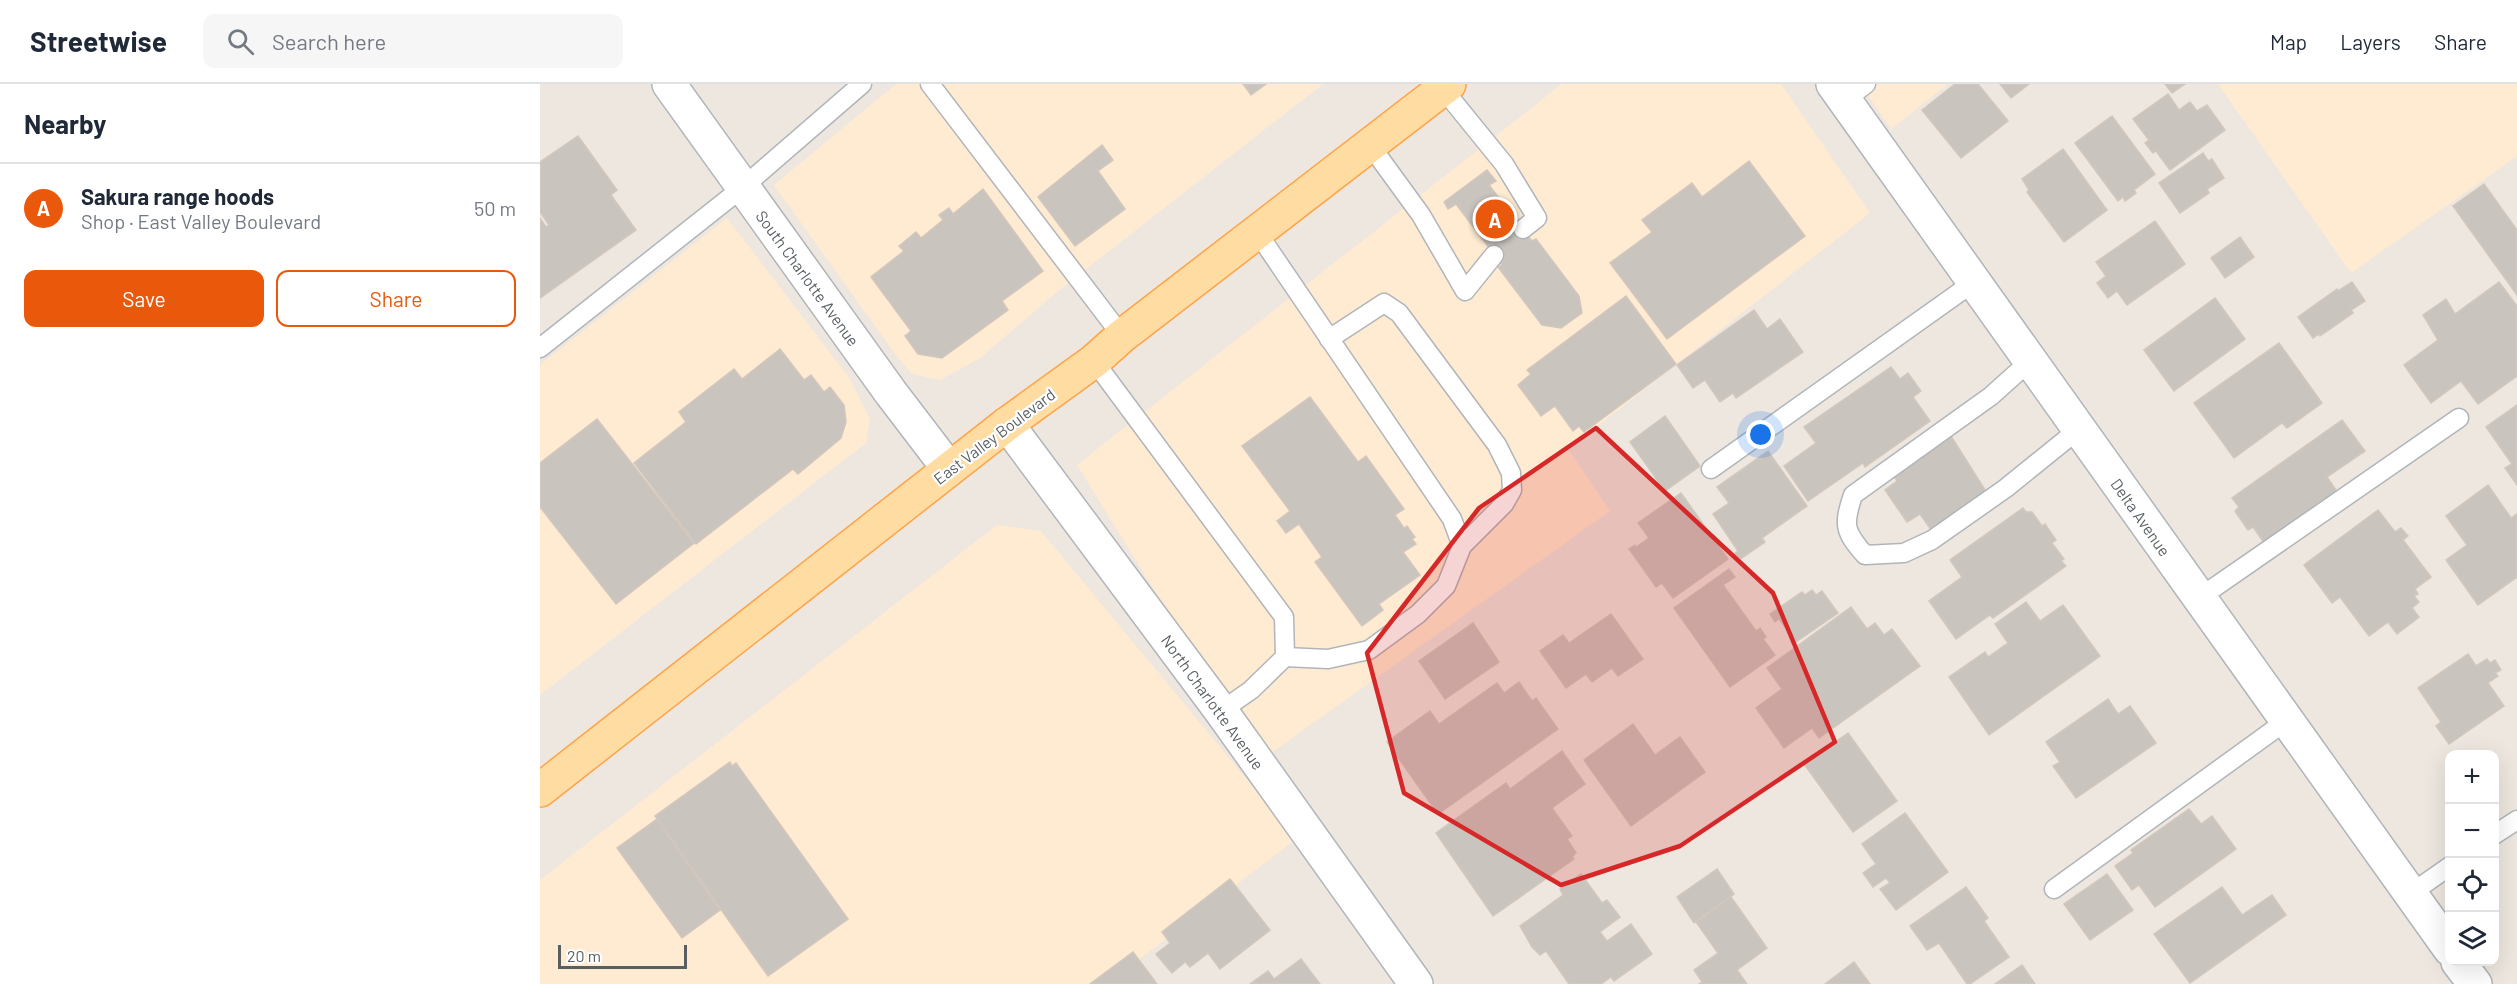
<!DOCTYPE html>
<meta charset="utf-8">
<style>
:root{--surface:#fff;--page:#f6f6f7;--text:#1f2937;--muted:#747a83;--line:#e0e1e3;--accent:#ea580c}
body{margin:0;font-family:Barlow,sans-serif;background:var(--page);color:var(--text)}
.controls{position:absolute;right:18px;bottom:18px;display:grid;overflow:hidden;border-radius:12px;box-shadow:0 6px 24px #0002}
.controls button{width:54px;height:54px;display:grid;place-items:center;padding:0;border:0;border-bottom:2px solid var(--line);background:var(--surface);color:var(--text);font:30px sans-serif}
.scale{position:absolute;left:18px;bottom:15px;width:129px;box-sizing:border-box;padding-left:6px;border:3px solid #585f62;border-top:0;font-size:16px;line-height:21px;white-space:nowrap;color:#585f62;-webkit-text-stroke:4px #fff;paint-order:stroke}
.you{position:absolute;left:1221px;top:351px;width:21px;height:21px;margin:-15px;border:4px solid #fff;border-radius:50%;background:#1a73e8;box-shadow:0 0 0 9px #1a73e833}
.badge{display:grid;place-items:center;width:39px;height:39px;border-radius:50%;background:var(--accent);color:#fff;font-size:20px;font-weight:700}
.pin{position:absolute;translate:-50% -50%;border:3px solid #fff;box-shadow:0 2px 6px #0006}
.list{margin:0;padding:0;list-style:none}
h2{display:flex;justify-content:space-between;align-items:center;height:78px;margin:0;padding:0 24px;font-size:26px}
h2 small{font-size:20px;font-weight:400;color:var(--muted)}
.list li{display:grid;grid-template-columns:39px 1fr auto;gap:18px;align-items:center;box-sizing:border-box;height:90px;padding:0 24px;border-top:2px solid var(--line)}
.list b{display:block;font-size:22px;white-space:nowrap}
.list p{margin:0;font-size:20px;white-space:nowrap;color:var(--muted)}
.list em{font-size:20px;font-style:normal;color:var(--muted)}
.actions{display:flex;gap:12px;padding:18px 24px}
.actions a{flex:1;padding:14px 0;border:2px solid var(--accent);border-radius:12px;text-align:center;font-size:21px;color:var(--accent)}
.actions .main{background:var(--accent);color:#fff}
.icon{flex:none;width:33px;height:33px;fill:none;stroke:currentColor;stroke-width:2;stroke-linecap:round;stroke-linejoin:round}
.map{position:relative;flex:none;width:1977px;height:900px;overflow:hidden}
header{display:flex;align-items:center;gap:36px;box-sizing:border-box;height:84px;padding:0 30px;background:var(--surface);border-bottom:2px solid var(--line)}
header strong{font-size:28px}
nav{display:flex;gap:33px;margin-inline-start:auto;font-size:21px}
.search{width:420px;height:54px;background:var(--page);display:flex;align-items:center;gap:15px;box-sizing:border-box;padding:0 21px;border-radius:12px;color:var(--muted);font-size:22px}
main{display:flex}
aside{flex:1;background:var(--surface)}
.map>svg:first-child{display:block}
</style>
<header>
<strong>Streetwise</strong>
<div class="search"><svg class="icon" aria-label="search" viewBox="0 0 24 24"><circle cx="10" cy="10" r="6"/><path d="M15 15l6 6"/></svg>Search here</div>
<nav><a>Map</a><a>Layers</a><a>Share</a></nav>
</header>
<main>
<aside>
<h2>Nearby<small></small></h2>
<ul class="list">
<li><span class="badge">A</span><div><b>Sakura range hoods</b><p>Shop · East Valley Boulevard</p></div><em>50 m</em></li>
</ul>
<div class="actions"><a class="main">Save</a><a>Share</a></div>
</aside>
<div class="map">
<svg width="1977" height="900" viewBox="0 0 1977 900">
<rect width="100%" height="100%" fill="#ede7df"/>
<g fill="#ffebd2">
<polygon points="356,0 783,0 518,207 440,274 400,296 372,290 355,270 234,101"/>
<polygon points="1022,0 1241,0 1330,129 1028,365 1070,427 720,677 537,381"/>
<polygon points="1320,0 1408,0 1351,45"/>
<polygon points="1678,0 1977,0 1977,72 1811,189"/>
<polygon points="187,134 310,295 330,335 326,359 0,611 0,281"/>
<polygon points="457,441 501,447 756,755 567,900 0,900 0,796"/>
</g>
<g fill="#cac4be" stroke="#d2c7bd" stroke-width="1.5">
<polygon points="703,0 726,0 711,11"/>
<polygon points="1415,0 1438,0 1468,37 1421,74 1382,26"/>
<polygon points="1460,0 1489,0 1471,14"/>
<polygon points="1625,0 1645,0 1632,9"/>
<polygon points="1628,10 1639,26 1650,18 1657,27 1667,21 1685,46 1630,86 1616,67 1613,69 1605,59 1609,56 1593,35"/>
<polygon points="1572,32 1615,90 1594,106 1596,109 1585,117 1583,113 1578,117 1535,59"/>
<polygon points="38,52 77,106 71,111 96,146 0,214 0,134 6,143 9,141 0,128 0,78"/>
<polygon points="562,61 573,76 558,87 585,125 535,162 498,113"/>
<polygon points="1523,65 1567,126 1524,158 1487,108 1489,106 1482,95"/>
<polygon points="1663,69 1668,77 1672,75 1684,94 1667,105 1669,109 1640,129 1619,99"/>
<polygon points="1209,77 1265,152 1127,255 1070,179 1112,148 1102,136 1152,99 1162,113"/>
<polygon points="947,86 956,97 949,101 992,157 996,155 1039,212 1042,229 1021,244 1002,241 958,183 962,181 916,120 908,125 904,118"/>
<polygon points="1944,100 1977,146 1977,211 1913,122"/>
<polygon points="443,105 503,187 462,217 468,226 402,274 378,270 365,252 371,247 331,193 364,167 359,162 376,148 381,154 403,136 399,131 409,124 413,130"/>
<polygon points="1615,137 1645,180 1587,221 1577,207 1568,214 1557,199 1566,192 1556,178"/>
<polygon points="1700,153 1714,173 1685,194 1671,174"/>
<polygon points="1812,198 1825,217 1811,226 1813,229 1780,252 1779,250 1773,254 1758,233 1797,205 1798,207"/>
<polygon points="1959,198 1977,222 1977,292 1938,320 1921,297 1891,319 1864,281 1898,256 1883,231 1906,215 1915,230"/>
<polygon points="1086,212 1136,280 1044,348 1039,342 1033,347 1015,322 1001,332 978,301 991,290 987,286"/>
<polygon points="1675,214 1705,255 1634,307 1604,266"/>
<polygon points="1214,226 1227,245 1240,235 1263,268 1196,314 1193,309 1180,318 1165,296 1153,304 1137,281"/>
<polygon points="1739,259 1782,319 1747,344 1742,339 1694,374 1654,319"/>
<polygon points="240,265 264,296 271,291 284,308 290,303 304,321 306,338 301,354 258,390 253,385 156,460 94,379 146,338 139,328 194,285 202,295"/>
<polygon points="1351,283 1360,295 1368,289 1381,307 1373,313 1390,337 1325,383 1323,379 1268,417 1244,382 1276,359 1264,343"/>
<polygon points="770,313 818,378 826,372 864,425 855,431 864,444 867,442 875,453 872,455 876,460 863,468 880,491 839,520 843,526 822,542 775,478 782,473 759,440 746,449 737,437 750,427 702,362"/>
<polygon points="1977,321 1977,401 1965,384 1972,380 1946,343"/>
<polygon points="1125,332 1160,382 1125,407 1090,358"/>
<polygon points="57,335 154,459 76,520 0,423 0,379"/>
<polygon points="1802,336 1825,367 1787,393 1798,409 1725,460 1713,443 1708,446 1695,427 1699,423 1692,414"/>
<polygon points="1409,349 1447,409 1392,447 1380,430 1367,438 1345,406 1357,397 1352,389"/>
<polygon points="1228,367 1267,422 1222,454 1225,458 1199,476 1194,470 1198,467 1173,430 1189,419 1177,403"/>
<polygon points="1948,401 1971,434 1977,430 1977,493 1938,521 1906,476 1927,461 1906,432"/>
<polygon points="1141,409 1188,475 1133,514 1122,499 1116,503 1089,465 1095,461 1096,463 1109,454 1098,439"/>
<polygon points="1483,424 1486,428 1492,428 1502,442 1505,440 1516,456 1512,459 1524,475 1521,477 1526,482 1453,534 1450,531 1416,555 1389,517 1422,493 1410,476"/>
<polygon points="1838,426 1855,448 1861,444 1868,452 1863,456 1891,493 1875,505 1878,510 1874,512 1879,518 1872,524 1879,533 1857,550 1848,538 1829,552 1800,513 1792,519 1764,481"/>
<polygon points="1189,485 1195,493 1183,501 1216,547 1220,544 1226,553 1223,555 1235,571 1190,603 1134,524"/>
<polygon points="1272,506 1276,511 1282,507 1298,529 1256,558 1239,535 1235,538 1230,530 1262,508 1265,511"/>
<polygon points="1486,518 1500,537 1523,521 1560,572 1449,651 1409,593 1445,568 1448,573 1468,559 1455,540"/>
<polygon points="1311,523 1327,545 1335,539 1344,551 1352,545 1380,582 1279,654 1272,644 1244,664 1216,624 1242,605 1227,584"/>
<polygon points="1071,530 1103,575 1078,592 1072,584 1052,598 1046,590 1026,604 1000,567 1023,551 1029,559"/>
<polygon points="933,539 959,578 905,615 879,577"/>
<polygon points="1928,570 1936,582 1947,575 1950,579 1955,576 1961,586 1955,589 1958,592 1948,599 1964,622 1909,660 1896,642 1901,638 1878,604"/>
<polygon points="979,598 992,617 996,614 1018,645 898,730 847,658 890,627 899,640 957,599 964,609"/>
<polygon points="1568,615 1578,630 1590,622 1616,659 1536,714 1513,682 1520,678 1506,658"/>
<polygon points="1093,640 1115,671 1140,653 1165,688 1091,742 1044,676"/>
<polygon points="1308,649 1357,717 1313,748 1264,680"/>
<polygon points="1022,667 1045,700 1012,724 1032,752 1027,755 1036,769 1032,773 1034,775 953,832 896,749 966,699 970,705"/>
<polygon points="190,678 192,682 196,679 308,835 228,892 115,732"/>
<polygon points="1649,725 1661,740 1672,732 1696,765 1615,823 1599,801 1592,806 1575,782 1593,769 1591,766"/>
<polygon points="1365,729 1408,788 1356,826 1340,805 1350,799 1346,794 1333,803 1323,789 1336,780 1322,760"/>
<polygon points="117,735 180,826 142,854 77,764"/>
<polygon points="1177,785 1194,810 1154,839 1137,813"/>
<polygon points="1041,790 1062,819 1067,816 1080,833 1060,848 1067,857 1091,840 1112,870 1074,897 1071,893 1061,900 1029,900 1006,867 1000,871 992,863 980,842 1023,811 1020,805"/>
<polygon points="1567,790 1593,826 1550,856 1524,820"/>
<polygon points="690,795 730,846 680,885 668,869 650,883 645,878 632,889 616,870 630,859 622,848"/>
<polygon points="1426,803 1448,834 1444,837 1469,873 1430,900 1427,900 1399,859 1387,866 1370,842"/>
<polygon points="1682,803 1702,831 1732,811 1746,831 1650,899 1614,850"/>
<polygon points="1191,813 1227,864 1197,886 1207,900 1159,900 1162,898 1154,886 1178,869 1156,838"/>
<polygon points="593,868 617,900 550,900"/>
<polygon points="761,875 780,900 710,900 728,887 734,895"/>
<polygon points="1314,878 1330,900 1285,900"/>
<polygon points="1482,881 1495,900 1455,900"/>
</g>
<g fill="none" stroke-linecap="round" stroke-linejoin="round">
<g stroke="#b1b5b9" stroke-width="21">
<g id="lane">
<polyline points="390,0 582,252"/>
<polyline points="899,0 964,80 997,134 983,145"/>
<polyline points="1305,16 1326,0"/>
<polyline points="830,61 881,131 925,207 954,171"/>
<polyline points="717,148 912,435 922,462"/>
<polyline points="0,264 202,104 322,0"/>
<polyline points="554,277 744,533 745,573 711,606 681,627"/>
<path d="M 1490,277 L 1451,312 L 1313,411 C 1303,441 1304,447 1325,471 L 1364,469 L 1392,456 L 1466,404 L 1539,345"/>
<polyline points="1171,385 1434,198"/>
<polyline points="1659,514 1919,334"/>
<polyline points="745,573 788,575 829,566 878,530 906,502 922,462 964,420 972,406 971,389 957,361 859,229 844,219 789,255"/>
<polyline points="1954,751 1977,736"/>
<polyline points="1514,805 1746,637"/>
<polyline points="1870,810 1910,782"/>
</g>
</g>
<g stroke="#b1b5b9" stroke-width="36">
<g id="street">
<polyline points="129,0 351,309 409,385"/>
<polyline points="1293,0 1910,865"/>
<polyline points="467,340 681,627 876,900"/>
<polyline points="1918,878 1935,900"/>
</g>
</g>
<g stroke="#fea348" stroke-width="36">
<polyline id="primary" points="0,706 467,340 554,277 582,252 909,0"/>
</g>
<use href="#lane" stroke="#fff" stroke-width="18"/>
<use href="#street" stroke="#fff" stroke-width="33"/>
<use href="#primary" stroke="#ffdca2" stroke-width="33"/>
</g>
<path fill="#d62828" fill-opacity="0.2" stroke="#d62828" stroke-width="4.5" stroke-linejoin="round" d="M 1056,344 L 1233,509 L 1295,658 L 1140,762 L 1021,801 L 864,709 L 827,569 L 939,424 Z"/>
<g text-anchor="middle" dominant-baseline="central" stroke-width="4.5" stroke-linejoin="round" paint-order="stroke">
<g font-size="16" fill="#585f62" stroke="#fff">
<text transform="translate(268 194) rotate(54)">South Charlotte Avenue</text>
<text transform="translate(454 352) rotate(-37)">East Valley Boulevard</text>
<text transform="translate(1601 433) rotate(55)">Delta Avenue</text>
<text transform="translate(673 618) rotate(54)">North Charlotte Avenue</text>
</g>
</g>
</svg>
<div class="controls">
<button>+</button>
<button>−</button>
<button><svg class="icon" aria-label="locate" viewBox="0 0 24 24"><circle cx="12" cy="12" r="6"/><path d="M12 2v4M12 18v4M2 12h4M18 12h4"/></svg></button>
<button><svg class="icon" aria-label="layers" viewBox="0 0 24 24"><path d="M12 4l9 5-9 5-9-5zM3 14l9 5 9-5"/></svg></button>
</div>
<div class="scale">20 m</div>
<div class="you"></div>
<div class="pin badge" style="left:955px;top:135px">A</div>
</div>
</main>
